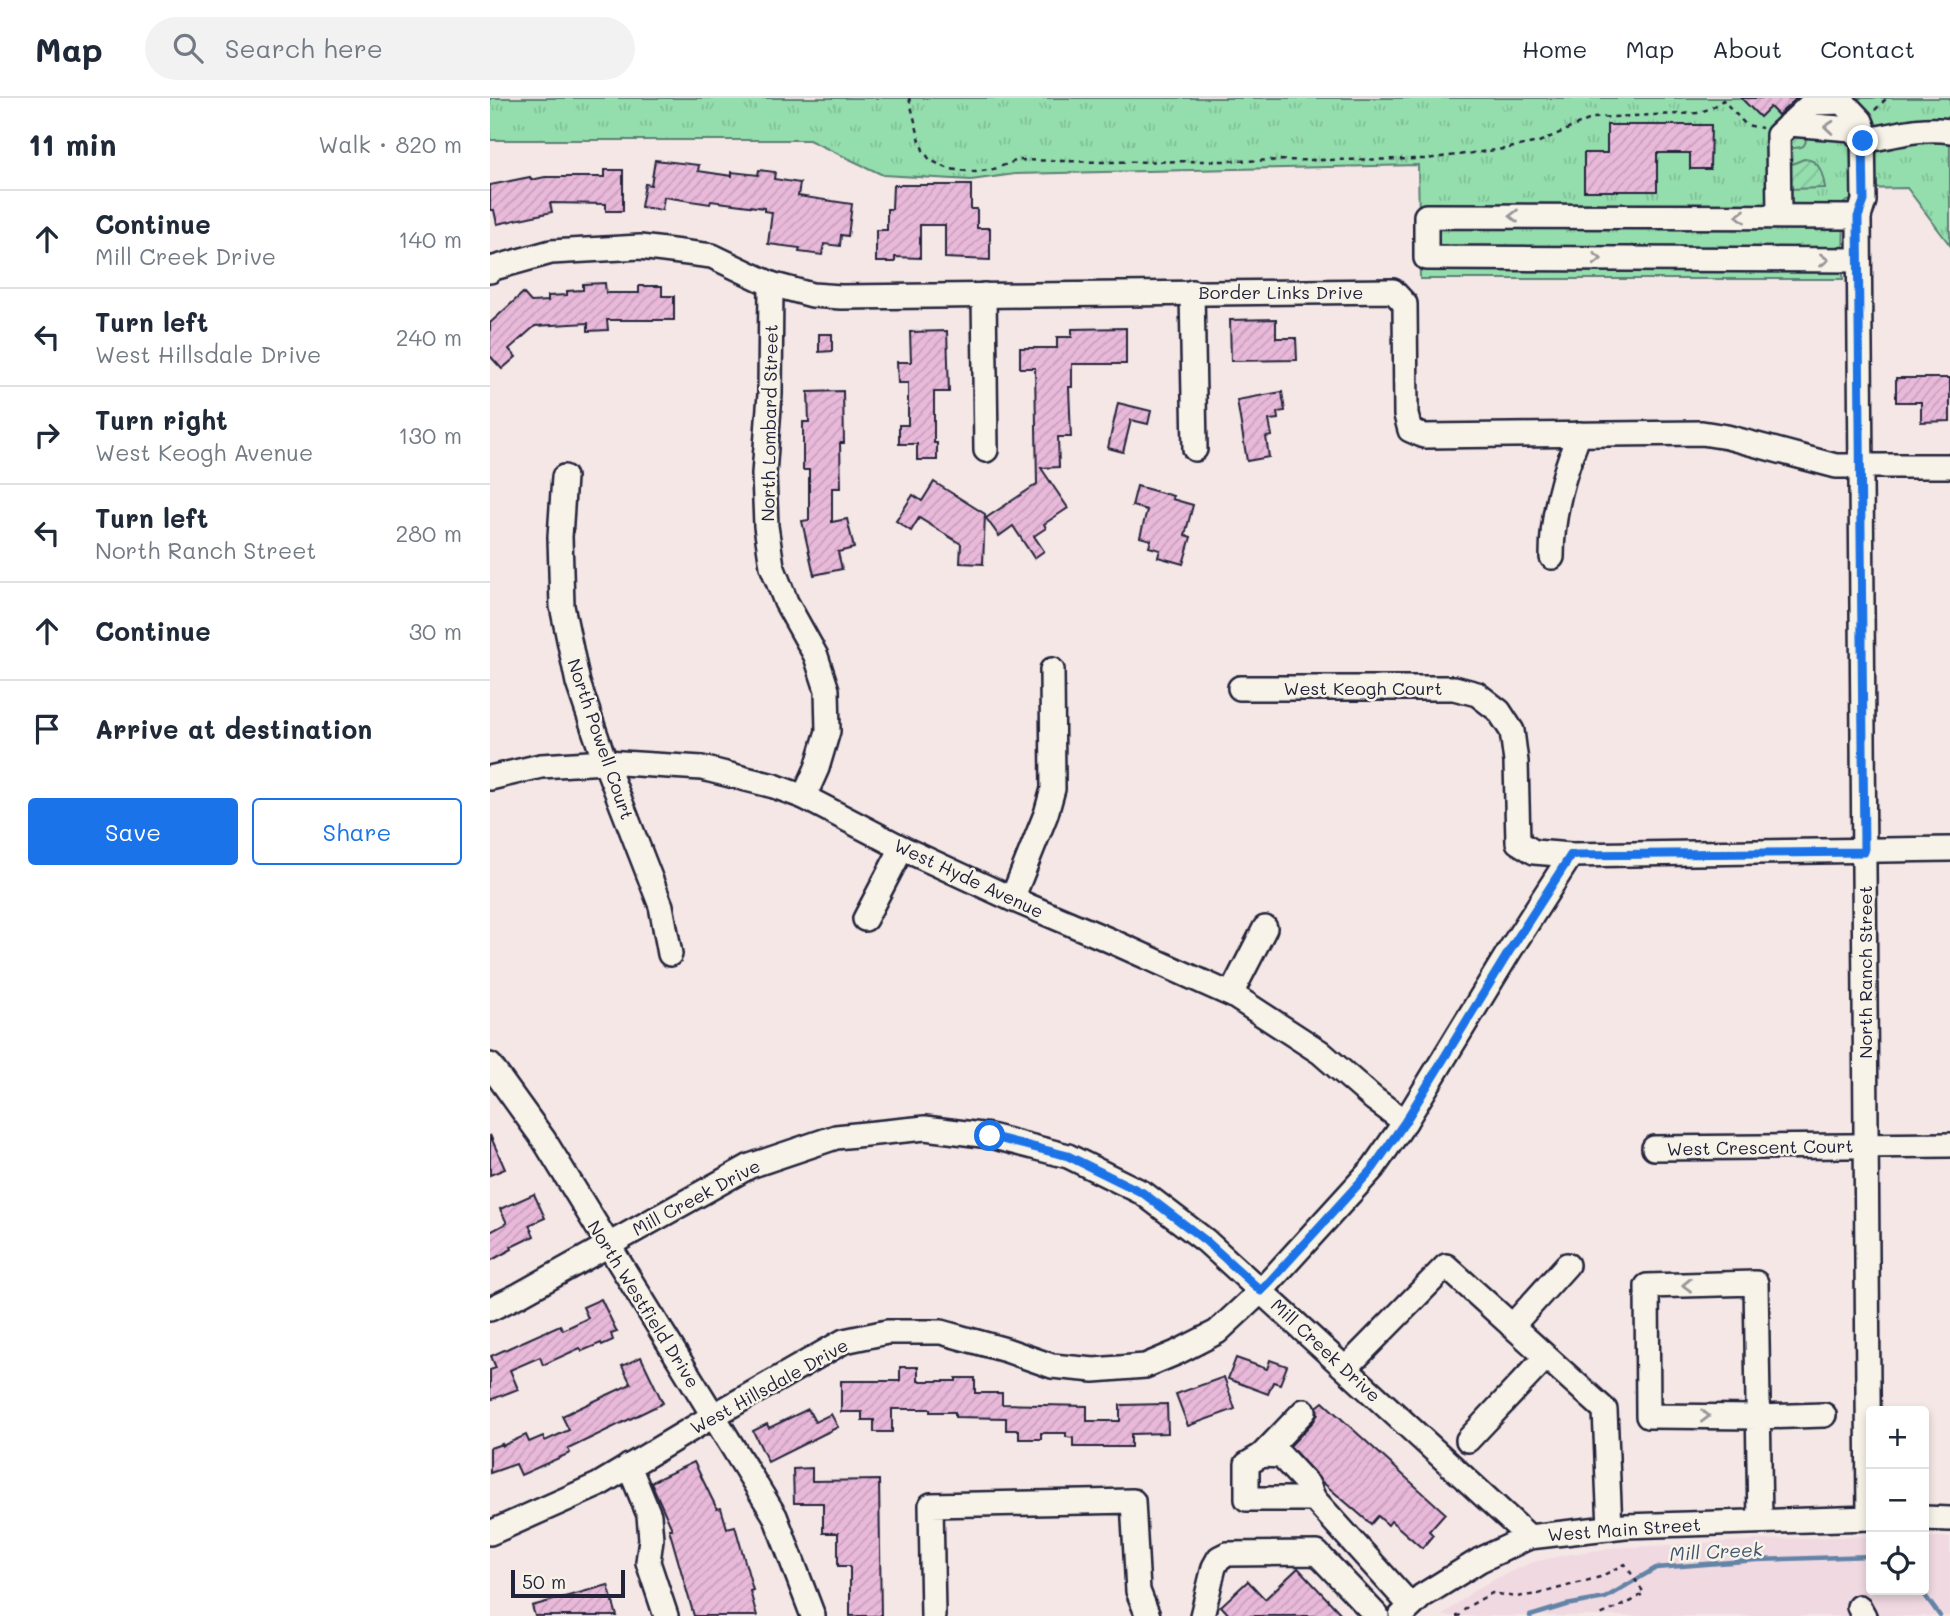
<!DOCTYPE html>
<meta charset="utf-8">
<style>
:root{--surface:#fff;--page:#f2f2f3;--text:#1f2937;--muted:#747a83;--line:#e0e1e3;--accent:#1a73e8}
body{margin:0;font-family:Mali,sans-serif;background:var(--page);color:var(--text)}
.controls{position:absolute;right:21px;bottom:21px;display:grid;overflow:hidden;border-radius:7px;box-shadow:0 4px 10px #0003}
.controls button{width:63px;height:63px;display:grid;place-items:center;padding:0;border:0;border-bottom:2px solid var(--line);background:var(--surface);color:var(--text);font:35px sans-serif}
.scale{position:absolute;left:21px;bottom:18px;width:114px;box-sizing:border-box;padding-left:7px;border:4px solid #22223b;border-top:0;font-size:19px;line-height:24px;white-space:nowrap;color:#22223b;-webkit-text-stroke:5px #f7f3e8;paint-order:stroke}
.stop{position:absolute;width:21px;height:21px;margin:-16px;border:5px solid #1a73e8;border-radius:50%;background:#fff}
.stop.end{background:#1a73e8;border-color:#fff;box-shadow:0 2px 7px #0008}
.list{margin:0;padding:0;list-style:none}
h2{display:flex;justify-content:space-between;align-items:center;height:91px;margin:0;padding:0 28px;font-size:30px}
h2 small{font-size:23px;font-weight:400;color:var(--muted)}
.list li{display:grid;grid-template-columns:46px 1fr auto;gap:21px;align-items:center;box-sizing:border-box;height:98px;padding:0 28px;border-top:2px solid var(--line)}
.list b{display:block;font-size:26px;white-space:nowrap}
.list p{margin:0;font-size:23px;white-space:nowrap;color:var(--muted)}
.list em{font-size:23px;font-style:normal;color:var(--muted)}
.actions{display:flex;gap:14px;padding:21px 28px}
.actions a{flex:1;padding:16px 0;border:2px solid var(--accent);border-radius:7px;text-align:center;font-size:24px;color:var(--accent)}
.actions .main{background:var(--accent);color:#fff}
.icon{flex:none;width:38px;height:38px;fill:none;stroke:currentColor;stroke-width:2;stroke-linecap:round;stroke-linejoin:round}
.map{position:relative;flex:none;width:1460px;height:1518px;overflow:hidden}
header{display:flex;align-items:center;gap:42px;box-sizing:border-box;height:98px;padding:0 35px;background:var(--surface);border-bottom:2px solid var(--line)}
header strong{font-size:33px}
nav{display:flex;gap:38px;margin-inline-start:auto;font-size:24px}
.search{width:490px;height:63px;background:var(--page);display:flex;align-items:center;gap:18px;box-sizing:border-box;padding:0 24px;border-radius:38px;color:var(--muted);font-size:26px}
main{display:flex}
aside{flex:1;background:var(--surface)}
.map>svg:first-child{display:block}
</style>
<header>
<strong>Map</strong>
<div class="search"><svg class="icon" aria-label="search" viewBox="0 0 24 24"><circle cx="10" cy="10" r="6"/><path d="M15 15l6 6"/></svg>Search here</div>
<nav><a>Home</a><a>Map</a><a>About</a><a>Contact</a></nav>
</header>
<main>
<aside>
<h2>11 min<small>Walk · 820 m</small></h2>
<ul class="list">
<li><svg class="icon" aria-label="ahead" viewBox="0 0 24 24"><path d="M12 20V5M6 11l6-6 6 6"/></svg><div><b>Continue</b><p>Mill Creek Drive</p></div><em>140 m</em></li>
<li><svg class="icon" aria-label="left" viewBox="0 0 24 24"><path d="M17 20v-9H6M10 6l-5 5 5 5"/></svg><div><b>Turn left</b><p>West Hillsdale Drive</p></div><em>240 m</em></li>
<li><svg class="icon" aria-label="right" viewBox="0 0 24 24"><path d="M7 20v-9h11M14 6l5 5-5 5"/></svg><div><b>Turn right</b><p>West Keogh Avenue</p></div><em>130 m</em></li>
<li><svg class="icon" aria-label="left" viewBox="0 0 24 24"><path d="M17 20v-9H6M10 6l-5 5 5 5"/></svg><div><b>Turn left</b><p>North Ranch Street</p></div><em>280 m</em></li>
<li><svg class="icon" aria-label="ahead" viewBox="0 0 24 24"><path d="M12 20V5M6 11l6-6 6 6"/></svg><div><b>Continue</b></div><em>30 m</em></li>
<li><svg class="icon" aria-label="arrive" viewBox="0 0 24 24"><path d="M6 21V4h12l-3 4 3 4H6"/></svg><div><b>Arrive at destination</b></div></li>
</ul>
<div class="actions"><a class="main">Save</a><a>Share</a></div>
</aside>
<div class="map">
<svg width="1460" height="1518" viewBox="0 0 1460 1518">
<defs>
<pattern id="grass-tufts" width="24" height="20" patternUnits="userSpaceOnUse" patternTransform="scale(1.75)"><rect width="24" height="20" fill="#94dead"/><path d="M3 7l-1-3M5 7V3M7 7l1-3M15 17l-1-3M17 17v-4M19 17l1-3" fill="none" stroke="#7fbe96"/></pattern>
<pattern id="garden-furrows" width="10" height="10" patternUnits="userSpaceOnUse" patternTransform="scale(1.75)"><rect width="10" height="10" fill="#94dead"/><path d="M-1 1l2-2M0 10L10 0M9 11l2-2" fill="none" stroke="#7fbe96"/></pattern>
<pattern id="building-hatch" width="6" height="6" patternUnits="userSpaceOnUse" patternTransform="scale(1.75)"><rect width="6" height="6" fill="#e9b9da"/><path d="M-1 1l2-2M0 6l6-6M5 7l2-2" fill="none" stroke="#c89fbc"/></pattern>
</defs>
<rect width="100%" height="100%" fill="#f4e7e5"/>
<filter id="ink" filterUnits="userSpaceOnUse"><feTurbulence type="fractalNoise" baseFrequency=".0143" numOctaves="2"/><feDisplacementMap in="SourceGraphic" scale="14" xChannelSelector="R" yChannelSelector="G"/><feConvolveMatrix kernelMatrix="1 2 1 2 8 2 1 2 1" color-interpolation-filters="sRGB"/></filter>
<g filter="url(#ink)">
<polygon fill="#f1d9e2" points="1381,1438 1381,1492 1434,1492 1434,1439 1460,1439 1460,1518 952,1518 983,1493 1009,1479 1043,1464 1080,1456 1122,1450 1312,1440"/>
<polygon fill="url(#grass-tufts)" stroke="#5b8074" stroke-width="2" points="0,0 1460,0 1460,147 1417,90 1367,91 1363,101 1354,105 1353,181 930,181 928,67 525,76 481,82 393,77 319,42 0,42"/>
<g fill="url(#garden-furrows)" stroke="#5b8074" stroke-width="2">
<path d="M 1317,34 C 1316,51 1313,50 1297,50 L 1299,38 Z"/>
<path d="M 1314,61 C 1330,61 1333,77 1335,90 L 1297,91 L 1297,68 Z"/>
</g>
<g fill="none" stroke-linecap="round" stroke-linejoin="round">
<g stroke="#6384a6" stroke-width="4.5">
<polyline points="1431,1492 1450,1518"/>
<polyline points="1040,1518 1076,1507 1115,1500 1166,1470 1267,1462 1381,1458"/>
</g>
</g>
<g fill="url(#building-hatch)" stroke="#22223b" stroke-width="2">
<polygon points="1251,0 1307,0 1288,17 1280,9 1270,19"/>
<polygon points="1117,27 1221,27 1220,71 1200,71 1200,55 1167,55 1167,93 1094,93 1094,55 1117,55"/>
<polygon points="165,62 209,67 208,73 242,78 242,74 268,77 269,72 285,74 284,81 310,85 308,98 362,106 358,138 351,137 350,148 334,146 332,157 309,154 310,150 278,146 282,114 274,113 274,110 221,103 220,106 174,99 172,112 151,109 155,86 161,87"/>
<polygon points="115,72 133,72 133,113 116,113 116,106 60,105 62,114 7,126 4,112 0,112 0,87 40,79 41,82 55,79 115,79"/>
<polygon points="403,87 481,87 481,111 487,111 487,130 500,130 500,162 455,160 455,127 430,127 430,160 405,159 405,164 386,164 386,132 397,132 397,111 402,111"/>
<polygon points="115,185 116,195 149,195 149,188 172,188 172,198 184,198 184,222 117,222 118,232 98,233 98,225 45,228 19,251 26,259 12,271 0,258 0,225 33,195 41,204 58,203 58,198 77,197 77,193 93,192 93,186"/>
<polygon points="786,221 786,240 806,240 807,262 741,263 740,222"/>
<polygon points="636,230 636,266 582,266 582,289 579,289 581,339 568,339 569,369 551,370 578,410 554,426 556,430 544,438 554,453 544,460 523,428 509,438 496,420 547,386 545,270 530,270 530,250 567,250 567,239 582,239 582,231"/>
<polygon points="457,233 459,294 444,294 444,345 447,345 447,362 427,362 427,346 409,346 409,327 418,327 418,285 408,285 407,264 421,264 420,234"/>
<polygon points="329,236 342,236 342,253 329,254"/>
<polygon points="1406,280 1460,280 1460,323 1431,324 1431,304 1406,304"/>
<polygon points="353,293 354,345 350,345 351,390 342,390 342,424 357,421 364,450 348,454 352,471 324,477 312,423 319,422 319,372 313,372 313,324 319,324 318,294"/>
<polygon points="792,294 795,313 787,314 788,321 779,322 782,338 776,339 779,359 757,363 747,302"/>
<polygon points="628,305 661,313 658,326 641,322 633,354 618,350"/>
<polygon points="444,384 495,416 493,466 470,465 471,446 429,420 421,433 406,423 423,397 432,403"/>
<polygon points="647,388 683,398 682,401 703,407 695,437 701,439 693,466 668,459 670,452 659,449 661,442 650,439 657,412 642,408"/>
<polygon points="0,1037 15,1071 0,1077"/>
<polygon points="44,1096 55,1120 39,1127 44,1138 21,1149 22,1151 0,1163 0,1134 17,1125 10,1111"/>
<polygon points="111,1201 127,1234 121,1236 123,1242 112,1247 111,1245 92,1253 90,1250 53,1267 50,1259 20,1272 28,1291 0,1302 0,1272 6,1270 1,1258 70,1227 73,1232 98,1220 93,1209"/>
<polygon points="151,1259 173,1305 78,1351 80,1355 31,1377 26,1366 0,1375 0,1350 12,1346 12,1348 36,1337 39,1344 53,1338 55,1343 79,1332 72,1318 141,1286 132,1268"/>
<polygon points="746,1260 777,1271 780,1262 797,1268 790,1286 783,1284 778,1296 738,1281"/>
<polygon points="410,1269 428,1269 428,1283 466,1283 466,1280 485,1280 485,1295 512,1295 512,1306 597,1308 597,1323 630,1323 630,1307 677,1306 678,1335 641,1336 641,1349 583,1349 583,1340 576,1339 576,1335 551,1335 551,1341 529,1341 529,1332 516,1332 516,1320 465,1319 465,1314 440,1314 440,1311 402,1311 402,1334 384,1334 384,1322 372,1322 372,1314 351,1314 351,1283 410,1283"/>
<polygon points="734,1279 745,1311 698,1328 686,1296"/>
<polygon points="833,1304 955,1415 939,1433 943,1437 932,1450 901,1423 898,1427 888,1418 881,1426 831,1383 800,1348 824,1323 828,1316 827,1309"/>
<polygon points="318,1311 325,1324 341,1316 348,1329 278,1364 263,1333 277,1326 279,1330"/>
<polygon points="204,1364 227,1411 231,1410 237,1430 245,1428 263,1492 260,1493 267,1518 204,1518 179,1431 182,1431 161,1384"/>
<polygon points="322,1370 322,1383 389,1382 391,1518 360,1518 360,1468 348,1468 348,1435 333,1435 333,1405 304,1405 303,1371"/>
<polygon points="808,1470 853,1518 740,1518 731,1508 758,1483 775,1501"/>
<polygon points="118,1487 127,1518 45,1518 42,1508"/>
</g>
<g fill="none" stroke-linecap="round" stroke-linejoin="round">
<g stroke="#22223b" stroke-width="28">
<g id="minor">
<path d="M 1299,26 L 1362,31 L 1373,43 C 1401,38 1432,28 1460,33"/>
<polyline points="1289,118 1288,37 1322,5 1353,4 1371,23 1373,28 1374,103 1369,119 1379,1420"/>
<polyline points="1369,119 936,118 936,160 1369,162"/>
<polyline points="0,173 4,170 61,154 150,149 222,158 281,186 322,197 351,199 903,193 915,206 916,317 920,332 934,338 1212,335 1237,339 1346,368 1460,368"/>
<polyline points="281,186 280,296 274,376 276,428 282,468 296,504 326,558 337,592 338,633 327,670 314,699"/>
<polyline points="702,194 705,351"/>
<polyline points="494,197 496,352"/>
<polyline points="74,379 70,439 72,508 88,585 115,664 171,808 180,856"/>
<path d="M 1062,459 C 1062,415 1073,377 1089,336"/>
<polyline points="750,590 964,590 987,596 1009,613 1022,633 1026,664 1028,744 1044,754 1081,757 1460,751"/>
<polyline points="0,680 51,668 115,664 212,670 284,688 314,699 412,750 522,801 619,842 744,898 830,954 884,1001 915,1024"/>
<polyline points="522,801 556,716 563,691 562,572"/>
<polyline points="375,821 412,750"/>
<polyline points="741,896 775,830"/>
<polyline points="0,967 54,1042 285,1418 323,1518"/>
<polyline points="1164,1050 1460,1047"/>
<polyline points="0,1211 29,1197 260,1068 346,1039 435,1030 500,1038 578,1058 653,1095 716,1143 1039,1439"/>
<polyline points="1022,1228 1077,1167"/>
<polyline points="856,1270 956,1168 1115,1312 1120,1430"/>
<polyline points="814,1313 772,1357 757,1366 757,1401 824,1401 921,1508"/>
<polyline points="978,1342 1056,1259"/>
<polyline points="772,1357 791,1358 818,1387 824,1401"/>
<polyline points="139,1368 159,1417 161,1441 158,1464 176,1518"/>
<polyline points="1434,1420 1460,1421"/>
<polyline points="1270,1423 1266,1185 1157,1188 1158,1318 1268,1319 1334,1317"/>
<polyline points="0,1435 108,1387 223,1318 354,1243 397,1234 451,1234 516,1252 562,1268 604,1272 655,1268 686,1255 727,1234 771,1193 883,1070 915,1024 1020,852 1081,757"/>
<polyline points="1369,1509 1374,1518"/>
<polyline points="443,1518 441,1407 643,1403 648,1493 658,1518"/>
<polyline points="712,1518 724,1469 729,1460 737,1456 827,1455 887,1518"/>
<polyline points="911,1518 932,1498 990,1462 1039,1439 1135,1428 1381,1420"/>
</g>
</g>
<g stroke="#22223b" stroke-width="2.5" stroke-dasharray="5 5" stroke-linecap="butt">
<polyline points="419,0 430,43 433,52 440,62 459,71 485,74 504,71 528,62 615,64 936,61 1014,51 1049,44 1103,20 1207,15 1222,10 1233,2 1256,27 1272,30"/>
<polyline points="1385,12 1397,0"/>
<polyline points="966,1518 969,1518 977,1509 1002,1495 1026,1499 1048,1496 1110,1479 1135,1466 1154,1495 1142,1503 1108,1518"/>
</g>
<use href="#minor" stroke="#f7f3e8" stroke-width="23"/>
</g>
<defs><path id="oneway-chevron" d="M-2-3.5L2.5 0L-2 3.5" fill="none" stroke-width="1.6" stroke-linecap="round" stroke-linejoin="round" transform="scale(1.75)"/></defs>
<g stroke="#97959a">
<use href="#oneway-chevron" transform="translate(1339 29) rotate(-175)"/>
<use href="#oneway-chevron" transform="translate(1024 118) rotate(180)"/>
<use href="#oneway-chevron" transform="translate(1251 118) rotate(180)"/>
<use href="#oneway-chevron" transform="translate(1107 161)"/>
<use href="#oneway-chevron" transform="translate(1334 162)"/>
<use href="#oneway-chevron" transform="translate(1197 1187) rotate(179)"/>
<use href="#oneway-chevron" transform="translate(1215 1318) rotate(1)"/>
</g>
</g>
<g fill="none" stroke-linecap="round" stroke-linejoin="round" filter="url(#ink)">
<polyline stroke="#1a73e8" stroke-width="9" points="500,1038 578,1058 653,1095 716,1143 771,1193 883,1070 915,1024 1020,852 1081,757 1374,754 1368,119 1374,103 1373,43"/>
</g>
<g text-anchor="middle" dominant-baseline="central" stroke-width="5" stroke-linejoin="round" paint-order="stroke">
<g font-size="18" fill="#22223b" stroke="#f7f3e8">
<text x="791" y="194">Border Links Drive</text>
<text transform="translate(279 325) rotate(-89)">North Lombard Street</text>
<text x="873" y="590">West Keogh Court</text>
<text transform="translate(111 641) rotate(71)">North Powell Court</text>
<text transform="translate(479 780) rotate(25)">West Hyde Avenue</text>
<text transform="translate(1375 874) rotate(-90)">North Ranch Street</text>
<text transform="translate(1270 1049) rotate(-1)">West Crescent Court</text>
<text transform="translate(206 1099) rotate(-28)">Mill Creek Drive</text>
<text transform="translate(154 1206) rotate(58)">North Westfield Drive</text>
<text transform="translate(836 1252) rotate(43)">Mill Creek Drive</text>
<text transform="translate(279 1288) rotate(-29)">West Hillsdale Drive</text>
<text transform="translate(1134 1431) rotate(-4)">West Main Street</text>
</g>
<g font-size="19" font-style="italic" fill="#425370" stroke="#f7f3e8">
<text transform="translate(1226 1453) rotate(-3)">Mill Creek</text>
</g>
</g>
</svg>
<div class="controls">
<button>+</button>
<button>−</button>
<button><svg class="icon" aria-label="locate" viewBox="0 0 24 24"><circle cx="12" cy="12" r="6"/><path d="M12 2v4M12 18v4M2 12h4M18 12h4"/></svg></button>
</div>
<div class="scale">50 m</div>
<div class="stop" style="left:500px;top:1038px"></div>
<div class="stop end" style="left:1373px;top:43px"></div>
</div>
</main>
